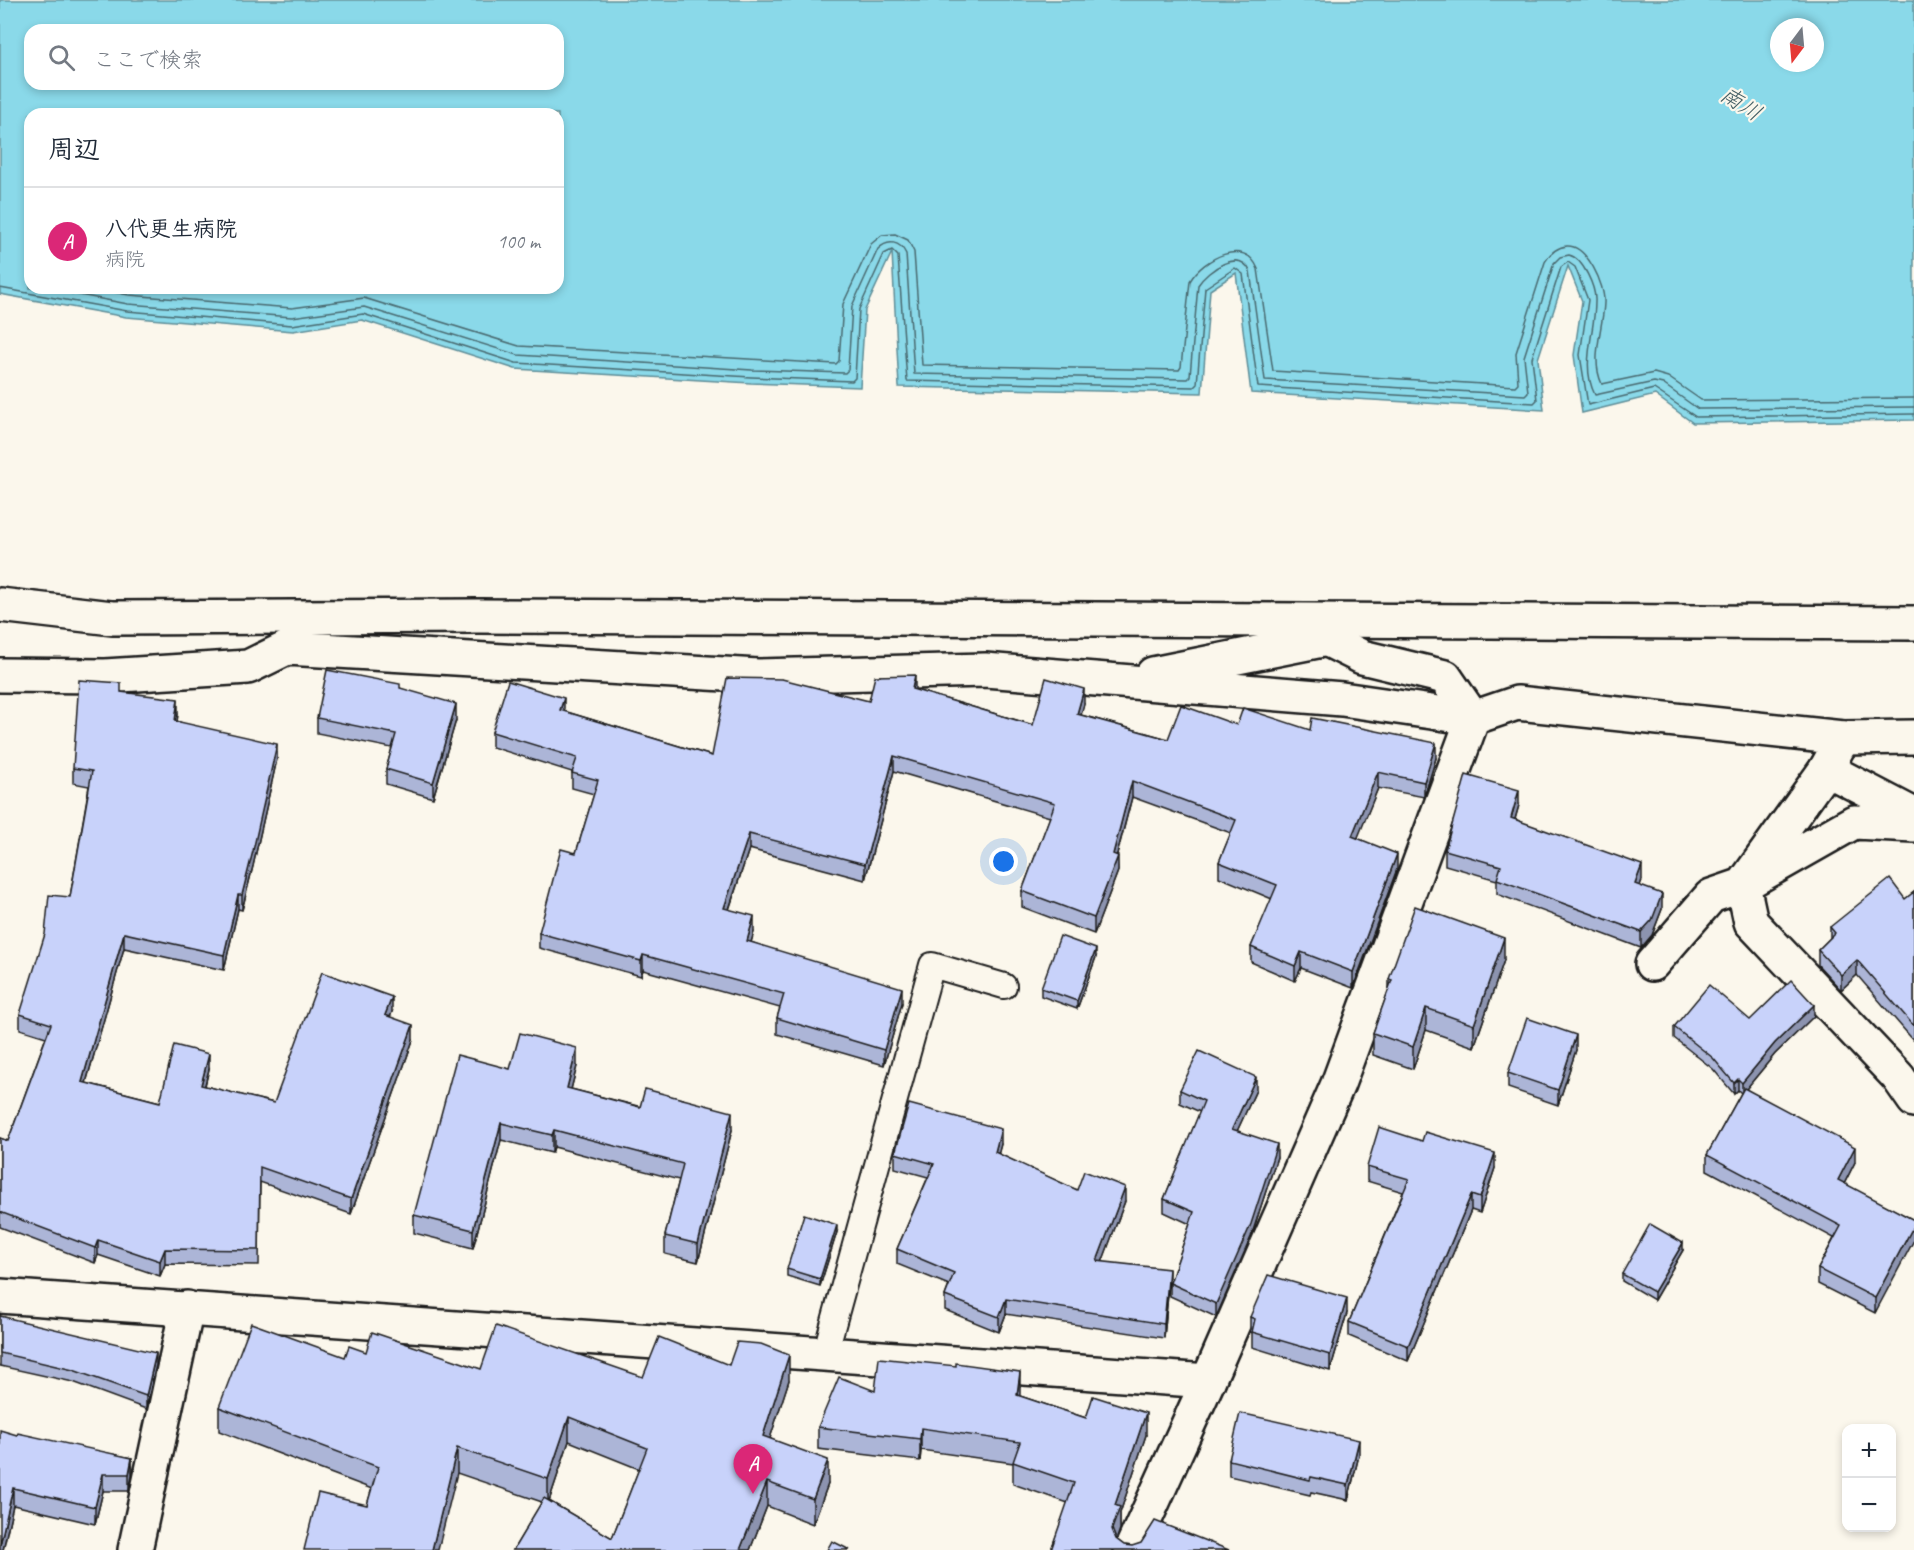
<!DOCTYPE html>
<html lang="ja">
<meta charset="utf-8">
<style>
:root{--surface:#fff;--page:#f6f6f7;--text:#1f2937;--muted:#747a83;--line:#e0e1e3;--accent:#db2777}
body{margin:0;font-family:Caveat,"Klee One",sans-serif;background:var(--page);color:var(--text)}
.controls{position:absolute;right:18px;bottom:18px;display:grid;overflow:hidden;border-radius:12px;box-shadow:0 3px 9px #0003}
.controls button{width:54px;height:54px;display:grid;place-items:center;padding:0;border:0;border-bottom:2px solid var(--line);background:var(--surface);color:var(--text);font:30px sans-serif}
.compass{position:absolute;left:1770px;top:18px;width:54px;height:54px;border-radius:50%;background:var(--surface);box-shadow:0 3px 9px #0003;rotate:196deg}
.you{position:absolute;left:1004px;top:862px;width:21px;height:21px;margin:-15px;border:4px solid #fff;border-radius:50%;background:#1a73e8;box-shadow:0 0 0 9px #1a73e833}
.badge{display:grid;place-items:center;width:39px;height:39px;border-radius:50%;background:var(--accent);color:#fff;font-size:20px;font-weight:700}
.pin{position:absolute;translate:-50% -50px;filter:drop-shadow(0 2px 3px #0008)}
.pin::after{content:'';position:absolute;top:32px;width:21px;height:18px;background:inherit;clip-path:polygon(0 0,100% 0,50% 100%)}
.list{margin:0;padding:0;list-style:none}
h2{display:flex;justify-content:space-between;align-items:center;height:78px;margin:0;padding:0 24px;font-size:26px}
h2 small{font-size:20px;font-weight:400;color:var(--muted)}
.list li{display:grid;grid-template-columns:39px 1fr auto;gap:18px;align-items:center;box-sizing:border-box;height:108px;padding:0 24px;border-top:2px solid var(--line)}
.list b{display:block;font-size:22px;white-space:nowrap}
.list p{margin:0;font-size:20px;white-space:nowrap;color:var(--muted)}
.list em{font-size:20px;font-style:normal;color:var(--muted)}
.icon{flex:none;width:33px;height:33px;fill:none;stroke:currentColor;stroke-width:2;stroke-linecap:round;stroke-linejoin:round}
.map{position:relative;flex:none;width:1914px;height:1550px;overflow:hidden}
.search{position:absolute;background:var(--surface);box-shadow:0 3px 9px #0003;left:24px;top:24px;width:540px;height:66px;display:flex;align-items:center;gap:15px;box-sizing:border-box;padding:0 21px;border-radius:18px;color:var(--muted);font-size:22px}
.panel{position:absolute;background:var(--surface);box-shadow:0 3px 9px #0003;left:24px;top:108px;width:540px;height:186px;border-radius:18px}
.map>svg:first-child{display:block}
</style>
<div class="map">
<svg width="1914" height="1550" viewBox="0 0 1914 1550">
<rect width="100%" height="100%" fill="#fbf7ec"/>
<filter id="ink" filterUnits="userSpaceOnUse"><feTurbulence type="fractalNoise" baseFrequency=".0167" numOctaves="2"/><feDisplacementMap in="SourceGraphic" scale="12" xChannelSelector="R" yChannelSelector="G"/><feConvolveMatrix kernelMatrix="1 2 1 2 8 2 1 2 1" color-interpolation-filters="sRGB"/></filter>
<g filter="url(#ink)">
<path fill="#8ad9e9" stroke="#5e8d97" stroke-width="1.5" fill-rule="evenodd" d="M 0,0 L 1914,0 L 1914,420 L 1693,423 L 1655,395 L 1582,413 L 1574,355 L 1582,301 L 1568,266 L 1538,359 L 1544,410 L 1251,393 L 1236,273 L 1210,290 L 1202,393 L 899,387 L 892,252 L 865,310 L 860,387 L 751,383 L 515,369 L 362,320 L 293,331 L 126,317 L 0,294 ZM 1779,27 L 1815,27 L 1815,63 L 1779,63 ZM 30,30 L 558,30 L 558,84 L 30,84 ZM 30,114 L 558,114 L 558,288 L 30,288 Z"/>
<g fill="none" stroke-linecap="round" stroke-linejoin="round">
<g stroke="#48686e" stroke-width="1.5">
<polyline points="0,288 127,311 292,325 363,314 516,363 751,377 852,381 855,378 859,309 884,254 892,250 898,256 907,381 1194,387 1197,384 1205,288 1235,268 1243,274 1258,387 1534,403 1537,400 1532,358 1561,267 1568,262 1575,267 1588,300 1580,355 1588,405 1654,389 1696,417 1914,414"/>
<path d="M 42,288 L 128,304 L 292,317 L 364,307 L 518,355 L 752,370 L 845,373 L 848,370 L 852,306 L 878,249 C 888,239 900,241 906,254 L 914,374 L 1187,379 L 1190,376 L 1198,285 C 1208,270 1239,248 1250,271 L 1265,380 L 1525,395 L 1528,392 L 1524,357 L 1554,263 L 1560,257 L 1569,255 C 1583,258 1596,288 1595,302 C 1595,333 1580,365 1595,395 L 1654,382 L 1663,384 L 1698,409 L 1914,407"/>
<path d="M 92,288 L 129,295 L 292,308 L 364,298 L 519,346 L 836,364 L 839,361 L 843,304 L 871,244 L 882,235 L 895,234 L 908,240 L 914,252 L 922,365 L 1179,370 L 1181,367 L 1190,281 C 1203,259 1245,236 1258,269 L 1273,371 L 1515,386 L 1518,383 L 1516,353 L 1545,262 C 1550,253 1557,247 1567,246 C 1587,245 1605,285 1604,303 C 1603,329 1590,359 1602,384 L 1654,373 L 1668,377 L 1701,400 L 1914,398"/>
</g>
<g stroke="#1c1c1c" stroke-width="28">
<polyline id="lane" points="825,1354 932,965 1004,986"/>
</g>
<g stroke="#1c1c1c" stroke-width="38">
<g id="street">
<polyline points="0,605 112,618 479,616 1914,623"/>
<polyline points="1308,630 1362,657 1445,677 1473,718"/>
<polyline points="1153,674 1327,639"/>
<polyline points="0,675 105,676 248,667 287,648 758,676 985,670 1342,699 1473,718"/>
<polyline points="1826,769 1914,815"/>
<polyline points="1914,825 1854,822 1743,885 1751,922 1898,1077 1914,1100"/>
<polyline points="1652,964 1711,896 1743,885 1826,769 1843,738"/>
<polyline points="0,1296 1208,1381"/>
<polyline points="135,1550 187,1308"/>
<polyline points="1131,1550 1208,1381 1338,1084 1473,718 1517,703 1843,738 1914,737"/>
</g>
</g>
<use href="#lane" stroke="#fbf7ec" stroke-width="24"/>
<use href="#street" stroke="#fbf7ec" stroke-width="33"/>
</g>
<g fill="#acb5d7" stroke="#1c1c1c" stroke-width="1.5" fill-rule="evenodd">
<polygon points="400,688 456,720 433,798 386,784 386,769 392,748 317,733 317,718"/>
<polygon points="915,690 1033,725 1084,704 1081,715 1168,739 1237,725 1310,730 1436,758 1424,797 1378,788 1357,838 1397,869 1353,988 1301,968 1295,981 1251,962 1251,947 1272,899 1219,877 1219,862 1231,833 1132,797 1117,855 1118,871 1094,934 1022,907 1022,891 1050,817 894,771 865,880 749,849 729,910 754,932 751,942 902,1003 884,1065 777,1034 777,1018 780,1008 643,970 641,976 539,948 539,933 576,853 594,794 572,788 572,772 492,747 492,732 564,711 712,756 869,701"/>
<polygon points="121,692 178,714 177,721 277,759 253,866 242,910 238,909 224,970 124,948 86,1083 160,1102 209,1069 205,1086 274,1103 392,1012 390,1017 413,1040 351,1214 260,1182 259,1265 165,1264 160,1276 98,1255 95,1263 0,1227 0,1138 8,1141 46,1037 20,1029 20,1014 70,897 89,786 73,783 73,768"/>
<polygon points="1519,805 1515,819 1642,880 1640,885 1662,909 1652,935 1641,948 1497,894 1497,880 1445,865 1445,850"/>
<polygon points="1914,892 1914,1041 1857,975 1841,990 1818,965 1818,950 1830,938 1830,927 1905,899"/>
<polygon points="1096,957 1077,1009 1041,996 1041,988"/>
<polygon points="1504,960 1474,1047 1426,1030 1413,1069 1373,1055 1373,1033 1389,989 1389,979"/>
<polygon points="1814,1016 1775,1054 1746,1089 1855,1162 1844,1184 1914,1220 1875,1313 1818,1284 1818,1269 1834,1238 1707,1170 1707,1155 1741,1093 1738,1090 1734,1094 1713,1069 1674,1038 1674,1027 1750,1020"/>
<polygon points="1576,1050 1558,1105 1508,1088 1508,1073"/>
<polygon points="577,1066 571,1089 732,1130 698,1262 665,1254 665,1236 679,1180 554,1147 552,1153 501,1140 473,1248 414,1233 414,1215 510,1069"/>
<polygon points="1180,1090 1256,1090 1237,1131 1277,1157 1251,1237 1216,1317 1170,1296 1170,1283 1190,1224 1164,1212 1164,1199 1200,1112 1180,1103"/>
<polygon points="1001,1144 998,1154 1077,1190 1125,1201 1102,1262 1169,1283 1164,1338 1006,1314 999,1332 945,1310 945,1296 949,1285 897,1264 897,1249 928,1177 895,1168 895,1153"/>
<polygon points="1367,1167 1495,1168 1480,1213 1471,1210 1408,1361 1349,1336 1349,1322 1403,1192 1367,1181"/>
<polygon points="837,1232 820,1286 787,1276 787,1269"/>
<polygon points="1683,1250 1654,1300 1622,1281 1622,1274"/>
<polygon points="1347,1313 1330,1371 1252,1347 1252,1333 1250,1332 1250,1317"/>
<polygon points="0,1316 156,1365 146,1409 73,1382 0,1366"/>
<path d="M 366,1352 L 481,1369 L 643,1377 L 729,1365 L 789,1380 L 770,1438 L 828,1484 L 813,1524 L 767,1506 L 750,1550 L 513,1550 L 542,1502 L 457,1473 L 367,1505 L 372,1489 L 219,1431 L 219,1407 L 345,1357 ZM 569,1441 L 639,1469 L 612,1538 L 549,1501 Z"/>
<polygon points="875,1391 1020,1396 1086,1418 1146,1435 1120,1513 1120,1529 1116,1539 1124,1545 1132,1546 1229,1550 1051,1550 1068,1503 1013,1484 1013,1463 921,1450 920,1461 818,1449 818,1427"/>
<polygon points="17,1435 132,1458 132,1476 129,1491 103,1491 95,1524 13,1505 3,1550"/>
<polygon points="1359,1455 1348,1500 1311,1492 1310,1495 1229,1476 1229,1460"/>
</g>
<g fill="#8c93af" stroke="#1c1c1c" stroke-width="1.5">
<polygon points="915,675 915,691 912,689"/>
<polygon points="1084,689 1084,704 1077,729 1077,714"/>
<polygon points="564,698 564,713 560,710"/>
<polygon points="178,699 178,714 175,736 175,721"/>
<polygon points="456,704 456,720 433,798 433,783"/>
<polygon points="1436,743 1436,758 1424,797 1424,782"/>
<polygon points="277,744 277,759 253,866 242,910 242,895"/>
<polygon points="894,756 894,771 865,880 865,864"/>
<polygon points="1378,772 1378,788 1352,852 1352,836"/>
<polygon points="1132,781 1132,797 1113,869 1113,854"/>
<polygon points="1519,790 1519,805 1511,833 1511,818"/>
<polygon points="749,834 749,849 724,924 724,908"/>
<polygon points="1397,854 1397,869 1353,988 1353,972"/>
<polygon points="1118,856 1118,871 1094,934 1094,918"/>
<polygon points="1642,865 1642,880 1635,899 1635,884"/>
<polygon points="1662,894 1662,909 1652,935 1641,948 1641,932"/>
<polygon points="238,895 238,909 224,970 224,955"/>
<polygon points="754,916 754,932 747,956 747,941"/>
<polygon points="124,933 124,948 82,1097 82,1082"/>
<polygon points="1504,938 1504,960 1474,1047 1474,1025"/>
<polygon points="1096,949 1096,957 1077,1009 1077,1001"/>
<polygon points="1301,952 1301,968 1295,981 1295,966"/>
<polygon points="643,955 643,970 641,976 641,961"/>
<polygon points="1857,960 1857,975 1841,990 1841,975"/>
<polygon points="902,988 902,1003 884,1065 884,1050"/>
<polygon points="392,997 392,1012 385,1030 385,1015"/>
<polygon points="1814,1005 1814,1016 1775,1054 1742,1094 1742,1083 1775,1043"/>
<polygon points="1426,1008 1426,1030 1413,1069 1413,1047"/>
<polygon points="413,1025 413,1040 351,1214 351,1199"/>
<polygon points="1576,1035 1576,1050 1558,1105 1558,1090"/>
<polygon points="577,1048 577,1066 567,1105 567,1088"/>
<polygon points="209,1054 209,1069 201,1100 201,1085"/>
<polygon points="1256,1077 1256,1090 1232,1142 1232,1129"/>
<polygon points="1738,1079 1738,1090 1734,1094 1734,1083"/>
<polygon points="732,1112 732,1130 698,1262 698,1244"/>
<polygon points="501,1123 501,1140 473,1248 473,1230"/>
<polygon points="1001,1129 1001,1144 995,1167 995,1152"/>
<polygon points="554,1130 554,1147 552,1153 552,1135"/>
<polygon points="1277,1144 1277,1157 1251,1237 1216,1317 1216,1304"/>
<polygon points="1855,1147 1855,1162 1838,1196 1838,1180"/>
<polygon points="1495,1153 1495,1168 1480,1213 1480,1198"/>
<polygon points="1125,1187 1125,1201 1097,1276 1097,1261"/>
<polygon points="1471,1195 1471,1210 1408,1361 1408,1346"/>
<polygon points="837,1225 837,1232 820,1286 820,1279"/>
<polygon points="1914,1225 1914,1240 1875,1313 1875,1298"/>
<polygon points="98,1240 98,1255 95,1263 95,1248"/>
<polygon points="1683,1243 1683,1250 1654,1300 1654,1292"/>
<polygon points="165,1249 165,1264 160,1276 160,1261"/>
<polygon points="1169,1269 1169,1283 1164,1338 1164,1324"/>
<polygon points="1347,1298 1347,1313 1330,1371 1330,1355"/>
<polygon points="1006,1299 1006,1314 999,1332 999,1317"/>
<polygon points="156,1353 156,1365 146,1409 146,1396"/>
<polygon points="789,1355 789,1380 763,1460 763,1436"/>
<polygon points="1020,1372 1020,1394 1017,1417 1017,1395"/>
<polygon points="1146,1413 1146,1435 1120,1513 1120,1529 1113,1550 1112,1529 1115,1505"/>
<polygon points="569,1417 569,1441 548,1504 548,1479"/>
<polygon points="921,1428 921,1450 920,1461 920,1439"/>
<polygon points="1359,1440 1359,1455 1348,1500 1348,1485"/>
<polygon points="457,1448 457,1473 438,1550 432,1550"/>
<polygon points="132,1458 132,1476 129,1491 129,1474"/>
<polygon points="828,1460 828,1484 813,1524 813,1499"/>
<polygon points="103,1474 103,1491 95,1524 95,1507"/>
<polygon points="767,1482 767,1506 750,1550 740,1550"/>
<polygon points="13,1488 13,1505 3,1550 0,1550 0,1545"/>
</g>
<g fill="#c8d2fa" stroke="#1c1c1c" stroke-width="1.5">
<polygon points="327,670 400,684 400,688 456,704 433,783 386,769 396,734 317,718"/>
<polygon points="915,675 912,689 1033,725 1046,678 1084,689 1077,714 1168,739 1181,705 1237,725 1243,708 1310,730 1312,718 1436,743 1424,782 1378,772 1352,836 1397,854 1353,972 1301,952 1295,966 1251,947 1277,885 1219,862 1236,820 1132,781 1113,854 1118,856 1094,918 1022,891 1055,803 894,756 865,864 749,834 724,908 754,916 747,941 902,988 884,1050 777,1018 784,994 643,955 641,961 539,933 561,849 576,853 598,780 572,773 577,758 492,732 508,681 564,698 560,710 712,756 727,678 782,679 869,701 875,676"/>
<polygon points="79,680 121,683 121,692 178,699 175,721 277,744 253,851 242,895 238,895 224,955 124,933 82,1082 160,1102 174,1045 209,1054 201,1085 274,1103 322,972 392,997 385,1015 413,1025 351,1199 260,1167 259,1250 165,1249 160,1261 98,1240 95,1248 0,1212 0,1138 8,1141 51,1024 20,1014 45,934 49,895 70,897 92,771 73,768"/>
<polygon points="1466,775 1519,790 1511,818 1642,865 1635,884 1662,894 1652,920 1641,932 1497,879 1501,866 1445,850"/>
<polygon points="1890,879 1905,899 1914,892 1914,1026 1857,960 1841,975 1818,950 1835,933 1830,927"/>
<polygon points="1415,906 1504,938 1474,1025 1426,1008 1413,1047 1373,1033 1392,980 1389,979"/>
<polygon points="1060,936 1096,949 1077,1001 1041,988"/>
<polygon points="1791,980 1814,1005 1775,1043 1742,1083 1738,1079 1734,1083 1713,1058 1674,1027 1709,985 1750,1020"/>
<polygon points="1527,1018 1576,1035 1558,1090 1508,1073"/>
<polygon points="520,1033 577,1048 567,1088 640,1107 645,1089 732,1112 698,1244 665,1236 683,1164 554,1130 552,1135 501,1123 473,1230 414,1215 457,1055 510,1069"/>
<polygon points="1199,1051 1256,1077 1232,1129 1277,1144 1251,1224 1216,1304 1170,1283 1194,1212 1164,1199 1204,1101 1180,1090"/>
<polygon points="1744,1088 1855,1147 1838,1180 1914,1220 1914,1225 1875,1298 1818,1269 1841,1226 1707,1155"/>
<polygon points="909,1104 1001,1129 995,1152 1077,1190 1084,1171 1125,1187 1097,1261 1169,1269 1164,1324 1006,1299 999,1317 945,1296 954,1273 897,1249 934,1164 895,1153"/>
<polygon points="1379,1127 1422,1141 1425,1132 1495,1153 1480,1198 1471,1195 1408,1346 1349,1322 1409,1179 1367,1167"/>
<polygon points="804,1214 837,1225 820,1279 787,1269"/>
<polygon points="1650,1224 1683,1243 1654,1292 1622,1274"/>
<polygon points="1268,1275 1347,1298 1330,1355 1252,1332 1255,1319 1250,1317"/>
<polygon points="0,1316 156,1353 146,1396 73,1370 0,1353"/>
<polygon points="251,1323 345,1357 349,1346 366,1352 372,1332 481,1369 496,1326 643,1377 659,1337 729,1365 737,1342 761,1344 789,1355 763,1436 828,1460 813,1499 767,1482 740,1550 513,1550 544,1498 612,1538 647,1448 569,1417 548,1479 457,1448 432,1550 304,1550 318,1493 367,1505 378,1467 219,1407"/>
<polygon points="879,1358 956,1366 956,1363 1020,1372 1017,1395 1086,1418 1093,1396 1146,1413 1115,1505 1120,1507 1112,1529 1116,1539 1124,1545 1132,1546 1141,1543 1155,1521 1229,1550 1051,1550 1074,1483 1013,1462 1020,1442 921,1428 920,1439 818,1427 839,1377 875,1391"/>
<polygon points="1240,1413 1359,1440 1348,1485 1311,1477 1310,1480 1229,1460"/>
<polygon points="0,1430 17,1435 18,1433 132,1458 129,1474 103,1474 95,1507 13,1488 0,1545"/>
<polygon points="832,1541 850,1550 827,1550"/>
</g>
</g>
<g text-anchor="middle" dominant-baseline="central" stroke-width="4.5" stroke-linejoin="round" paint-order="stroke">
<g font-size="22" font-style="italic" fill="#425e64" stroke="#fbf7ec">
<text transform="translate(1741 104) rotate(32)">南川</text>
</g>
</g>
</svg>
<div class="controls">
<button>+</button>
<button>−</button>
</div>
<svg class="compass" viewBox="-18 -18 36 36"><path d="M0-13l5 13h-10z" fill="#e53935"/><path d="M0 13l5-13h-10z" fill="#747a83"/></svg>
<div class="you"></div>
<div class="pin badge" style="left:753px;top:1494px">A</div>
<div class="search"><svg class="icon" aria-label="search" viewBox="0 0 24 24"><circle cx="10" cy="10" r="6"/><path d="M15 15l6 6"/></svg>ここで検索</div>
<section class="panel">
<h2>周辺<small></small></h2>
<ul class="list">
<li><span class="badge">A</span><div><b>八代更生病院</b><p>病院</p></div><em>100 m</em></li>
</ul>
</section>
</div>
